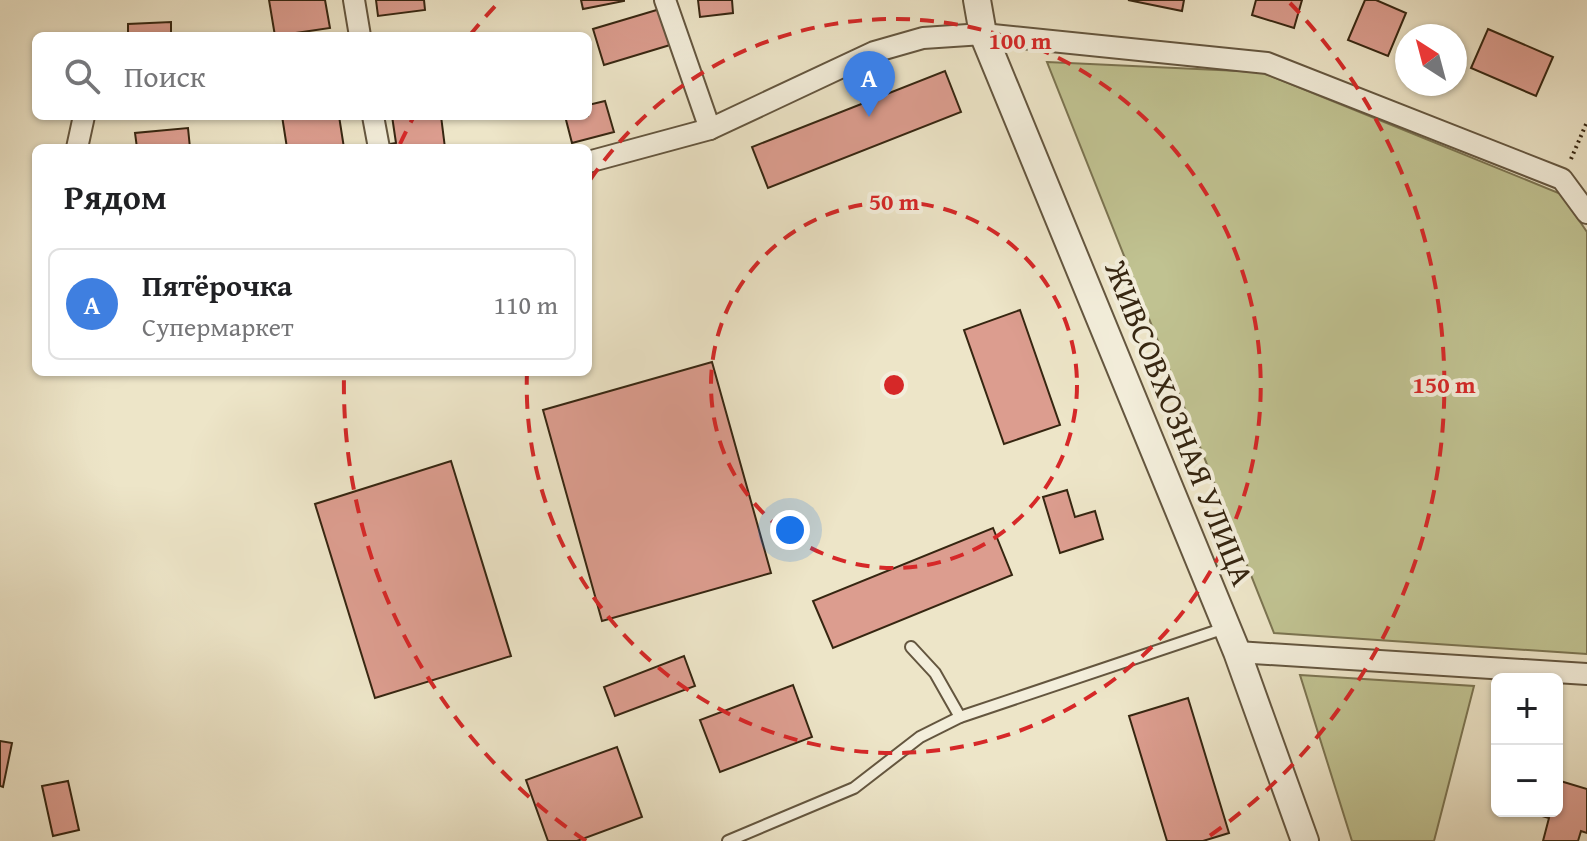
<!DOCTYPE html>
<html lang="ru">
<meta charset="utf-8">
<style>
:root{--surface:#fff;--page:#f2f2f2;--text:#202124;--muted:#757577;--line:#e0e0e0;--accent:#b45309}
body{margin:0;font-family:"Gentium Book Plus",serif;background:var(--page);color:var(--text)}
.controls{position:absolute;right:24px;bottom:24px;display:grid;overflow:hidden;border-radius:12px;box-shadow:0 2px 6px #0004}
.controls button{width:72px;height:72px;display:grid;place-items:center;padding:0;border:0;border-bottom:2px solid var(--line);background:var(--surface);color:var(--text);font:40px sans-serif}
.compass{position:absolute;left:1395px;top:24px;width:72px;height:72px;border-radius:50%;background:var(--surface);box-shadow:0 2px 6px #0004;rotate:324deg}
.you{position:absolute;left:790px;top:530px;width:28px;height:28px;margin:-20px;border:6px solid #fff;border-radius:50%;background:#1a73e8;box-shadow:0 0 0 12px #1a73e833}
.badge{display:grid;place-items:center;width:52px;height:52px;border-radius:50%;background:var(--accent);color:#fff;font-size:26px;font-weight:700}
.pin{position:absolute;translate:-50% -66px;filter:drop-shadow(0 2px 4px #0008)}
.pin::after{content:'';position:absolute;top:42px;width:28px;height:24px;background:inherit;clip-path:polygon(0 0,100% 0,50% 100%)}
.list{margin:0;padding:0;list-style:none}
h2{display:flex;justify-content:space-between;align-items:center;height:104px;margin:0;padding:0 32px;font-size:34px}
h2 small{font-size:26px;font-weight:400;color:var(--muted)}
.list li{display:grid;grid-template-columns:52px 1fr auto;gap:24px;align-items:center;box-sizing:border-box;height:112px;margin:0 16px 16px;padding:0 16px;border:2px solid var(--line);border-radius:12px}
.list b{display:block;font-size:30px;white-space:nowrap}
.list p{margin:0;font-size:26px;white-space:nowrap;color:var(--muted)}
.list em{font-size:26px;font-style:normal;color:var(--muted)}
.icon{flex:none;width:44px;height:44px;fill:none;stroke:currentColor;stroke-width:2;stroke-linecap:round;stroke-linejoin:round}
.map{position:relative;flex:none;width:1587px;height:841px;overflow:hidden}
.search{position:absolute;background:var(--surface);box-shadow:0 2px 6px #0004;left:32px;top:32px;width:560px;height:88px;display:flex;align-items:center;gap:20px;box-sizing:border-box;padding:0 28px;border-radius:12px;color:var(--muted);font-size:30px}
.panel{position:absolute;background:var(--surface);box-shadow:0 2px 6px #0004;left:32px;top:144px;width:560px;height:232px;border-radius:12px}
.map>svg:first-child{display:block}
</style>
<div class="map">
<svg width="1587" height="841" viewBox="0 0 1587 841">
<rect width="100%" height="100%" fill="#ede5c8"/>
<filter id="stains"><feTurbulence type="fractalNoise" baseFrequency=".0025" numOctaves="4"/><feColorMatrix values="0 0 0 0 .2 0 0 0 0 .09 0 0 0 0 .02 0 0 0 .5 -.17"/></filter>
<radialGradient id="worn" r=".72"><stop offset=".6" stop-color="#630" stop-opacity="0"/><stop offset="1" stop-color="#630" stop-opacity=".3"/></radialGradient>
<g fill="#c0c291" stroke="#7b7451" stroke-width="2">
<polygon points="1047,62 1261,72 1561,194 1587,232 1587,654 1274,633"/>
<polygon points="1300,675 1474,686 1434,841 1352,841"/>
</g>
<g fill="#dc9d8f" stroke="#362611" stroke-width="2">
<polygon points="269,0 325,0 330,28 275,36"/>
<polygon points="376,0 424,0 425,10 378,16"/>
<polygon points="581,0 624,0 624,1 583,9"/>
<polygon points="698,0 732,0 733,13 700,17"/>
<polygon points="1128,0 1184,0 1182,11"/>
<polygon points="1256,0 1302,0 1294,28 1252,15"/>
<polygon points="1365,0 1376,0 1406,13 1388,56 1348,40"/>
<polygon points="660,9 670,45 604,65 593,29"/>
<polygon points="171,22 171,36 128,36 128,24"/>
<polygon points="1488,29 1553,57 1536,96 1471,68"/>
<polygon points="945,71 961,112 768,188 752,147"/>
<polygon points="605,101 614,132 572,143 565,116 588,116 588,105"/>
<polygon points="282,116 339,116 344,148 287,148"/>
<polygon points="392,116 441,116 445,148 389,148 389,144 396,143"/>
<polygon points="188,128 190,148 137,148 135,133"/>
<polygon points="1020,310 1060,425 1004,444 964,330"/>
<polygon points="712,362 771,573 602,621 543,410"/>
<polygon points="451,461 511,656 375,698 315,504"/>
<polygon points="1067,490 1075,517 1095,511 1103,539 1060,553 1043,497"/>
<polygon points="993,528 1012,575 833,648 813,601"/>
<polygon points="684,656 695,686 615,716 604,687"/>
<polygon points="793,685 812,737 720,772 700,720"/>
<polygon points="1188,698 1229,833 1203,841 1167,841 1129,716"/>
<polygon points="0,741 12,743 3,787 0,786"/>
<polygon points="617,747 642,817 577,841 548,841 526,780"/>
<polygon points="1557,780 1587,789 1587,833 1581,831 1578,841 1543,841 1549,818 1525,811 1557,811"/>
<polygon points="68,781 79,830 53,836 42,786"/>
</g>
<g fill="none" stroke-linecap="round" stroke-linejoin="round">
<g stroke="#64563f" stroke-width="14">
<g id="service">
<polyline points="911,647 935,673 960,717"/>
<polyline points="728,841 854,788 920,737 960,717 1225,628"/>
</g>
</g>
<g stroke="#64563f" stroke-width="24">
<g id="minor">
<polyline points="354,0 360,36"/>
<polyline points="665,0 710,129"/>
<polyline points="373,116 379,148"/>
<polyline points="77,148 84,116"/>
<polyline points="588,162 710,129 874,52 923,38 983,34 1267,63 1562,179 1587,213"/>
<polyline points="1237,652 1587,674"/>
</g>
</g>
<g stroke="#64563f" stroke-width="30">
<polyline id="tertiary" points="977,0 983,34 1237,652 1305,841"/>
</g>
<polyline stroke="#362611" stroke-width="4" stroke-dasharray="2 4" stroke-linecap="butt" points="1571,159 1587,122"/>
<use href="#service" stroke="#f3eedb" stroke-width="10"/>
<use href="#minor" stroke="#f3eedb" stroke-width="20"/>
<use href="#tertiary" stroke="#f3eedb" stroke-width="26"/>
</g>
<g fill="none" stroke="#d62828" stroke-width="4" stroke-dasharray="14 10">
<circle cx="894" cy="385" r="183"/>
<path d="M590 180A367 367 0 1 1 527 372"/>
<path d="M586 841A550 550 0 0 1 344 375M400 144A550 550 0 0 1 413 118M470 35A550 550 0 0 1 498 3M1290 3A550 550 0 0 1 1202 841"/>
</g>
<g text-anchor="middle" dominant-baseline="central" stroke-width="8" stroke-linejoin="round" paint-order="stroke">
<g font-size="32" fill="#362611" stroke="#f3eedb">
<text transform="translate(1180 423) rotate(68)">ЖИВСОВХОЗНАЯ УЛИЦА</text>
</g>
</g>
<circle cx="894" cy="385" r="12" fill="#d62828" stroke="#f3eedb" stroke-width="4"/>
<g font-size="24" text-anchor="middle" font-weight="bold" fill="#d62828" stroke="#f3eedb" stroke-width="8" stroke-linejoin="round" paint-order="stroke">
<text x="1020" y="49">100 m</text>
<text x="894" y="210">50 m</text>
<text x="1444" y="393">150 m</text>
</g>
<rect width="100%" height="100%" filter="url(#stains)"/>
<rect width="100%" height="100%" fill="url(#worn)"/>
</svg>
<div class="controls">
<button>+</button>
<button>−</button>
</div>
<svg class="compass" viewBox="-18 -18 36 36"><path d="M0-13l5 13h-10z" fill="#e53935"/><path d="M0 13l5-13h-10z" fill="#757577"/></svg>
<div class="you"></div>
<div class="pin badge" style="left:869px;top:117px;background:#3f7fe0">A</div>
<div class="search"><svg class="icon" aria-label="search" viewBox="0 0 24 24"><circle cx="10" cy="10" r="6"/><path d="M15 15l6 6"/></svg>Поиск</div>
<section class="panel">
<h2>Рядом<small></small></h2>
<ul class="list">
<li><span class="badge" style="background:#3f7fe0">A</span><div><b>Пятёрочка</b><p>Супермаркет</p></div><em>110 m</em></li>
</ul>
</section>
</div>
